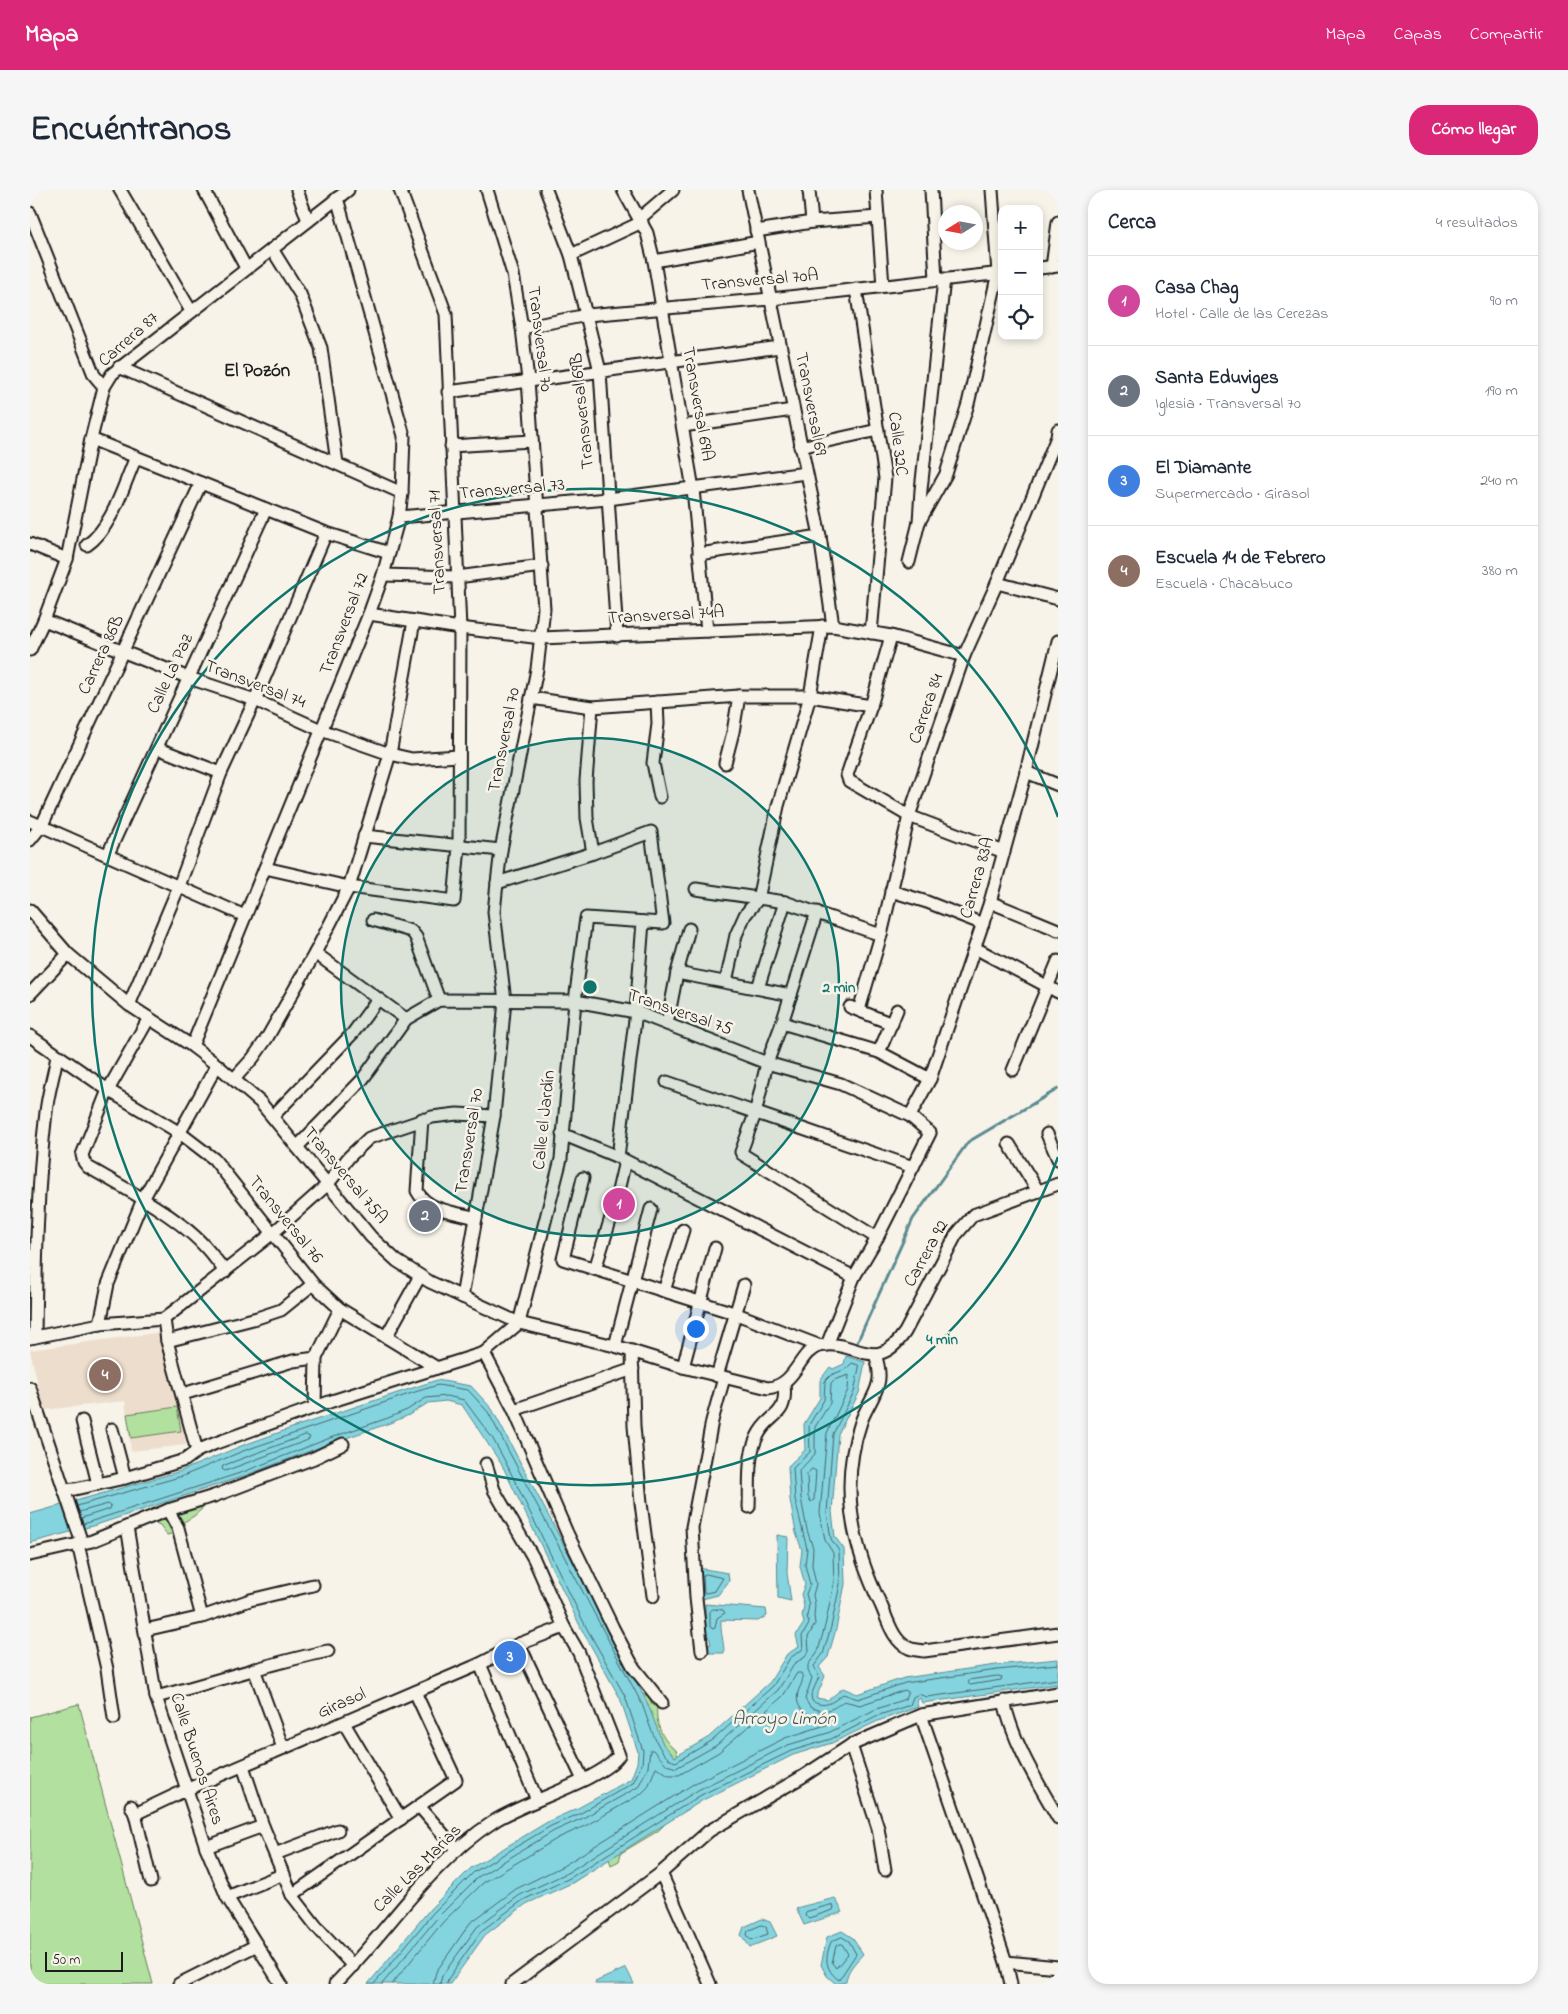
<!DOCTYPE html>
<html lang="es">
<meta charset="utf-8">
<style>
:root{--surface:#fff;--page:#f6f6f7;--text:#1f2937;--muted:#747a83;--line:#e0e1e3;--accent:#db2777}
body{margin:0;font-family:"Indie Flower",sans-serif;background:var(--page);color:var(--text)}
.controls{position:absolute;right:15px;top:15px;display:grid;overflow:hidden;border-radius:10px;box-shadow:0 2px 8px #0003}
.controls button{width:45px;height:45px;display:grid;place-items:center;padding:0;border:0;border-bottom:1px solid var(--line);background:var(--surface);color:var(--text);font:25px sans-serif}
.compass{position:absolute;left:908px;top:15px;width:45px;height:45px;border-radius:50%;background:var(--surface);box-shadow:0 2px 8px #0003;rotate:259deg}
.scale{position:absolute;left:15px;bottom:12px;width:78px;box-sizing:border-box;padding-left:5px;border:2px solid #1c1c1c;border-top:0;font-size:14px;line-height:18px;white-space:nowrap;color:#1c1c1c;-webkit-text-stroke:4px #f7f3e8;paint-order:stroke}
.you{position:absolute;left:665px;top:1138px;width:18px;height:18px;margin:-12px;border:4px solid #fff;border-radius:50%;background:#1a73e8;box-shadow:0 0 0 8px #1a73e833}
.badge{display:grid;place-items:center;width:32px;height:32px;border-radius:50%;background:var(--accent);color:#fff;font-size:16px;font-weight:700}
.pin{position:absolute;translate:-50% -50%;border:2px solid #fff;box-shadow:0 1px 5px #0006}
.list{margin:0;padding:0;list-style:none}
h2{display:flex;justify-content:space-between;align-items:center;height:65px;margin:0;padding:0 20px;font-size:21px}
h2 small{font-size:16px;font-weight:400;color:var(--muted)}
.list li{display:grid;grid-template-columns:32px 1fr auto;gap:15px;align-items:center;box-sizing:border-box;height:90px;padding:0 20px;border-top:1px solid var(--line)}
.list b{display:block;font-size:19px;white-space:nowrap}
.list p{margin:0;font-size:16px;white-space:nowrap;color:var(--muted)}
.list em{font-size:16px;font-style:normal;color:var(--muted)}
.icon{flex:none;width:28px;height:28px;fill:none;stroke:currentColor;stroke-width:2;stroke-linecap:round;stroke-linejoin:round}
.map{position:relative;flex:none;width:1028px;height:1794px;overflow:hidden;border-radius:20px}
header{display:flex;align-items:center;gap:30px;box-sizing:border-box;height:70px;padding:0 25px;background:var(--accent);color:#fff}
header strong{font-size:24px}
nav{display:flex;gap:28px;margin-inline-start:auto;font-size:18px}
.intro{display:flex;align-items:center;justify-content:space-between;box-sizing:border-box;height:120px;padding:0 30px}
h1{margin:0;font-size:35px}
.button{padding:12px 22px;border-radius:20px;background:var(--accent);color:#fff;font-size:18px;font-weight:700}
main{display:flex;gap:30px;padding:0 30px}
aside{flex:1;background:var(--surface);border-radius:20px;box-shadow:0 2px 8px #0003}
.map>svg:first-child{display:block}
</style>
<header>
<strong>Mapa</strong>
<nav><a>Mapa</a><a>Capas</a><a>Compartir</a></nav>
</header>
<div class="intro"><h1>Encuéntranos</h1><a class="button">Cómo llegar</a></div>
<main>
<div class="map">
<svg width="1028" height="1794" viewBox="0 0 1028 1794">
<rect width="100%" height="100%" fill="#f7f3e8"/>
<filter id="ink" filterUnits="userSpaceOnUse"><feTurbulence type="fractalNoise" baseFrequency=".02" numOctaves="2"/><feDisplacementMap in="SourceGraphic" scale="10" xChannelSelector="R" yChannelSelector="G"/><feConvolveMatrix kernelMatrix="1 2 1 2 8 2 1 2 1" color-interpolation-filters="sRGB"/></filter>
<g filter="url(#ink)">
<polygon fill="#edddcc" points="132,1142 151,1218 156,1255 101,1261 95,1211 14,1220 0,1160"/>
<g fill="#b2e09e" stroke="#677e5d">
<polygon points="147,1217 151,1241 101,1248 97,1224"/>
<polygon points="167,1315 171,1317 172,1319 164,1326 149,1335 145,1322"/>
<polygon points="136,1324 146,1343 137,1345 130,1335 125,1333 124,1330 132,1330"/>
<path d="M 614,1504 L 620,1507 L 621,1513 L 627,1518 C 625,1533 633,1552 646,1560 L 648,1567 L 639,1566 L 633,1562 L 610,1505 Z"/>
<polygon points="49,1514 123,1794 0,1794 0,1527"/>
<polygon points="637,1632 628,1641 591,1663 589,1671 581,1675 579,1669 542,1693 539,1688"/>
</g>
<g fill="#84d4df" stroke="#5a8a91">
<polygon points="816,1166 835,1172 829,1203 808,1244 802,1322 805,1347 814,1359 815,1394 806,1439 798,1467 789,1477 795,1486 786,1508 798,1510 813,1498 827,1504 874,1488 966,1475 1028,1469 1028,1494 892,1513 890,1508 886,1510 888,1517 848,1531 802,1553 763,1565 673,1610 542,1693 496,1714 455,1745 420,1794 338,1794 400,1719 441,1678 519,1631 548,1618 601,1589 607,1573 608,1562 590,1508 552,1440 472,1275 432,1215 416,1211 398,1213 379,1225 360,1233 301,1253 214,1286 66,1335 0,1353 0,1324 151,1281 211,1256 273,1234 407,1190 441,1196 462,1219 617,1512 633,1554 645,1567 679,1547 740,1492 757,1464 769,1457 766,1445 774,1433 772,1426 774,1416 771,1404 775,1395 770,1376 772,1360 766,1343 760,1310 758,1276 775,1260 774,1234 790,1208 790,1190 800,1177 803,1179 814,1174"/>
<polygon points="747,1345 758,1347 757,1383 761,1411 748,1408"/>
<polygon points="668,1378 698,1383 699,1391 688,1405 672,1409 668,1406"/>
<path d="M 675,1414 L 736,1419 L 737,1426 L 728,1431 L 691,1430 C 690,1442 694,1451 694,1463 L 677,1463 L 676,1456 L 681,1454 L 680,1449 L 676,1444 Z"/>
<polygon points="805,1708 813,1722 774,1735 766,1718"/>
<polygon points="732,1729 740,1732 747,1746 720,1757 711,1745 714,1737"/>
<path d="M 812,1741 L 823,1748 L 833,1764 C 825,1773 817,1780 816,1792 L 806,1794 L 797,1786 L 791,1775 L 797,1747 Z"/>
<polygon points="596,1778 604,1794 565,1794 565,1792"/>
</g>
<g fill="none" stroke-linecap="round" stroke-linejoin="round">
<g stroke="#46666a" stroke-width="1">
<polygon points="276,1245 280,1247 278,1250 195,1281 192,1279 193,1276"/>
<polygon points="782,1279 786,1281 784,1310 781,1312 778,1307 777,1285"/>
<path d="M 47,1316 L 153,1286 L 213,1261 L 385,1202 L 408,1195 L 438,1200 L 458,1222 L 612,1514 C 618,1529 628,1569 646,1572 L 683,1550 L 743,1496 L 760,1468 L 773,1459 L 772,1446 L 779,1434 L 777,1426 L 779,1415 L 776,1404 L 780,1394 L 775,1375 L 777,1359 L 765,1309 L 763,1278 L 780,1262 L 779,1235 L 794,1210 L 795,1191 L 801,1185 L 816,1179 L 822,1173 L 828,1175 L 829,1178 L 824,1202 L 803,1244 L 797,1323 L 801,1349 L 809,1361 L 810,1394 L 801,1437 L 793,1464 L 784,1476 L 789,1487 L 781,1505 L 782,1511 C 795,1519 803,1512 813,1504 L 828,1509 L 875,1493 L 967,1480 L 1028,1474"/>
<polyline points="49,1322 78,1314 81,1316 80,1319 51,1328"/>
<polyline points="53,1334 213,1282 300,1248 358,1228 377,1220 396,1208 417,1206 434,1210 463,1249 476,1273 556,1437 595,1506 613,1561 612,1574 603,1593 551,1623 521,1636 444,1682 403,1723 344,1794"/>
<polygon points="676,1384 693,1388 685,1401 676,1403 674,1402 673,1386"/>
<polygon points="683,1419 693,1420 695,1423 687,1428 685,1438 683,1439 680,1437 680,1422"/>
<polygon points="968,1486 972,1487 971,1490 940,1495 938,1493 940,1490"/>
<polygon points="801,1715 804,1717 803,1720 779,1728 775,1725 776,1722"/>
<polygon points="732,1735 736,1737 738,1744 721,1750 717,1745 718,1741"/>
<path d="M 812,1747 L 819,1751 L 826,1764 L 809,1790 C 794,1779 795,1767 801,1752 Z"/>
<polygon points="812,1754 818,1764 806,1778 802,1773 806,1756"/>
<path d="M 352,1794 L 408,1727 L 448,1687 L 524,1641 L 553,1628 L 608,1597 L 618,1577 L 620,1560 L 623,1560 L 637,1575 L 646,1578 L 687,1555 L 748,1500 L 765,1473 L 775,1467 L 779,1462 L 778,1447 L 785,1434 L 784,1426 L 785,1415 L 783,1405 L 786,1394 L 782,1375 L 783,1358 L 777,1340 L 771,1308 L 769,1281 L 785,1264 L 785,1237 L 800,1213 L 801,1193 L 804,1190 L 819,1185 L 818,1200 L 797,1243 L 790,1323 L 795,1350 L 803,1363 L 804,1393 L 795,1436 L 788,1461 L 778,1475 L 778,1481 L 782,1488 L 775,1509 L 780,1517 C 794,1524 802,1520 814,1511 L 830,1515 L 875,1500 L 878,1502 L 875,1509 L 844,1520 L 798,1543 L 758,1555 L 668,1600 L 537,1683 L 490,1705 L 447,1737 L 412,1786 L 410,1794"/>
<path d="M 362,1794 L 413,1732 L 453,1693 L 528,1648 L 557,1635 L 611,1604 L 618,1597 L 626,1577 L 639,1585 L 649,1585 L 689,1562 L 753,1506 L 767,1483 L 771,1483 C 775,1491 770,1495 768,1502 C 763,1524 786,1529 801,1528 L 802,1533 L 755,1548 L 665,1593 L 533,1676 L 486,1699 L 440,1733 L 406,1782 L 403,1794"/>
<polyline points="417,1794 418,1789 451,1741 493,1710 540,1688 671,1605 761,1561 801,1549 846,1526 880,1515 883,1507 888,1504 897,1507 1028,1489"/>
</g>
<polyline stroke="#5a8a91" stroke-width="3" points="825,1157 883,1029 938,952 1028,899"/>
<g stroke="#1c1c1c" stroke-width="15">
<g id="minor">
<polyline points="90,0 161,121"/>
<polyline points="174,0 216,78"/>
<polyline points="267,0 278,31"/>
<polyline points="516,0 541,65 570,181 587,446"/>
<polyline points="593,0 617,43 624,71 663,299 677,441"/>
<polyline points="718,0 790,346 803,436"/>
<polyline points="779,0 782,32"/>
<polyline points="846,0 853,96"/>
<polyline points="901,0 906,90"/>
<polyline points="0,23 64,185 74,197"/>
<polyline points="609,29 643,0"/>
<polyline points="726,41 782,32 848,27"/>
<polyline points="242,59 270,104 291,158 307,273"/>
<polyline points="541,65 612,32"/>
<polyline points="624,71 729,52"/>
<polyline points="1022,77 1028,32"/>
<polyline points="1009,78 1028,76"/>
<polyline points="826,99 855,288 841,443"/>
<polyline points="492,138 557,125 741,109 972,83"/>
<polyline points="89,177 372,303"/>
<polyline points="418,202 750,157"/>
<polyline points="653,236 763,220"/>
<polyline points="61,249 296,343 359,363"/>
<polyline points="421,256 502,251"/>
<polyline points="770,257 848,240"/>
<polyline points="369,327 578,309 776,283"/>
<polyline points="889,332 916,284 938,214 968,83 962,0"/>
<polyline points="0,354 37,369"/>
<path d="M 57,355 C 82,338 94,294 106,267"/>
<polyline points="669,364 790,346"/>
<polyline points="879,372 889,332 891,300 914,89"/>
<polyline points="353,385 427,387 512,376"/>
<polyline points="967,393 1028,409"/>
<polyline points="339,424 430,438 511,448 803,436 861,446 934,466"/>
<polyline points="14,430 159,488 225,510 291,540 360,564 382,569 429,566"/>
<polyline points="861,446 841,516 820,576 817,585 819,591 879,626 974,662"/>
<polyline points="0,460 14,430 37,369 61,249 74,197 82,184 318,0"/>
<polyline points="501,508 562,517 709,506 780,506 841,516"/>
<polyline points="627,512 628,534 623,573 630,607"/>
<polyline points="562,517 556,591 557,628 563,663"/>
<polyline points="127,558 191,583"/>
<polyline points="695,573 703,542 709,506"/>
<polyline points="996,582 1028,595"/>
<polyline points="0,631 215,726"/>
<polyline points="334,646 471,660"/>
<polyline points="0,650 12,635 171,293"/>
<polyline points="78,664 236,319"/>
<polyline points="235,678 319,697 424,711 429,656 430,438 416,124 370,0"/>
<polyline points="467,693 563,663 621,642 633,733 556,728 545,811 531,969 489,1133"/>
<polyline points="666,699 755,712 851,745"/>
<polyline points="861,701 897,712 953,734"/>
<polyline points="960,712 1028,740"/>
<path d="M 0,720 L 38,764 L 99,815 L 162,856 L 187,875 L 230,912 L 341,1047 L 367,1071 L 400,1092 L 489,1133 L 585,1156 L 653,1177 L 738,1198 C 767,1195 768,1162 789,1156 C 824,1147 845,1187 875,1142 L 926,1045 L 943,1025 L 1028,994"/>
<polyline points="787,722 752,833 737,873 725,924 711,962 712,964 847,1048"/>
<polyline points="343,730 381,741 386,747 409,810"/>
<polyline points="945,758 1028,802"/>
<polyline points="285,763 376,829"/>
<polyline points="647,783 761,805"/>
<polyline points="696,792 706,745 715,725 728,709 748,616 780,506 792,436"/>
<polyline points="728,798 755,712"/>
<polyline points="0,804 38,764"/>
<polyline points="99,815 149,696 191,583 225,510 296,343"/>
<polyline points="820,817 862,834"/>
<polyline points="829,820 851,745 879,626 934,466 967,393 1027,247 1028,240"/>
<path d="M 119,828 L 78,900 L 52,965 L 54,972 L 58,977 C 96,999 150,1027 178,1060 C 184,1067 190,1074 195,1082"/>
<polyline points="752,833 849,862 900,889"/>
<polyline points="637,834 647,783 659,739"/>
<polyline points="0,846 78,900 150,943 184,969 283,1094 310,1119 407,1178"/>
<polyline points="162,856 339,424 353,385 369,327 372,303 374,246 307,8"/>
<polyline points="849,862 867,820"/>
<polyline points="983,880 1028,771"/>
<polyline points="204,889 223,868 237,848 285,763 319,697 360,564 384,431"/>
<polyline points="637,892 883,977"/>
<polyline points="243,926 323,843 348,809"/>
<polyline points="880,926 900,889 960,712 996,582 1028,451"/>
<path d="M 392,929 L 387,1001 C 397,1021 426,1022 446,1028"/>
<polyline points="532,944 588,967 824,1087"/>
<polyline points="1017,944 1028,969"/>
<polyline points="979,954 1008,1001"/>
<polyline points="267,957 332,890 376,829 409,810 545,811 606,822 737,873 811,894 880,926 900,943 847,1048 824,1087 797,1155"/>
<polyline points="588,967 606,822 613,732"/>
<polyline points="553,988 533,1069 704,1123 790,1156"/>
<polyline points="565,1079 584,1018 595,971"/>
<polyline points="634,1101 653,1040"/>
<polyline points="432,1107 464,926 475,811 464,722 467,693 471,660 507,479 514,419 498,190 492,138 483,84 457,0"/>
<polyline points="134,1129 137,1151 167,1261"/>
<polyline points="70,1134 78,1094 113,1009 187,875"/>
<path d="M 5,1147 C 6,1072 7,997 16,922 C 18,903 24,885 27,866"/>
<polyline points="356,1147 390,1086"/>
<polyline points="0,1148 70,1134 134,1129 243,1043 297,995 319,967 339,948 402,927 427,924 464,926"/>
<polyline points="137,1151 227,1128 251,1120 283,1094"/>
<polyline points="585,1156 621,1019"/>
<polyline points="602,1161 604,1236 611,1313 623,1406"/>
<polyline points="454,1163 484,1220 537,1343 583,1438 604,1478 632,1513"/>
<path d="M 845,1164 C 848,1173 851,1184 848,1194 C 845,1207 835,1219 831,1232 C 809,1295 822,1356 851,1415 C 857,1428 863,1452 879,1458 C 883,1460 889,1460 894,1461 L 1028,1443"/>
<polyline points="653,1177 685,1058"/>
<polyline points="687,1186 714,1095"/>
<polyline points="0,1198 52,1353"/>
<polyline points="153,1204 263,1171 286,1168"/>
<polyline points="285,1217 286,1168 310,1119"/>
<polyline points="484,1220 603,1179"/>
<polyline points="52,1231 68,1294"/>
<polyline points="82,1239 95,1288"/>
<polyline points="34,1300 45,1299 95,1288 155,1270 167,1261 186,1253 302,1211 454,1163 489,1133"/>
<path d="M 719,1317 C 720,1295 717,1267 727,1247 C 739,1221 758,1230 754,1193"/>
<polyline points="138,1320 148,1338 172,1427"/>
<polyline points="97,1337 126,1507 176,1657 197,1707 251,1794"/>
<polyline points="48,1354 77,1479 84,1528"/>
<polyline points="0,1365 62,1351 138,1320 184,1306 284,1268 313,1254"/>
<polyline points="115,1440 172,1427 220,1410 283,1395"/>
<polyline points="489,1454 553,1590"/>
<polyline points="672,1461 666,1408 662,1337 682,1231 694,1188"/>
<polyline points="450,1474 507,1610"/>
<polyline points="224,1479 253,1558"/>
<path d="M 126,1507 C 184,1492 240,1473 298,1461"/>
<path d="M 974,1511 C 983,1553 1007,1591 1028,1628"/>
<polyline points="891,1525 976,1772 981,1794"/>
<polyline points="314,1533 371,1629"/>
<polyline points="821,1555 848,1638 855,1680"/>
<polyline points="213,1576 233,1636 262,1705 286,1736 323,1776"/>
<polyline points="101,1616 105,1624 121,1691"/>
<polyline points="389,1616 427,1660"/>
<polyline points="105,1624 158,1599 450,1474 489,1454 534,1437"/>
<polyline points="176,1657 233,1636"/>
<polyline points="245,1664 308,1640"/>
<polyline points="631,1683 680,1794"/>
<polyline points="262,1705 426,1590 385,1502"/>
<polyline points="197,1707 254,1684"/>
<polyline points="976,1772 1028,1777"/>
<polyline points="149,1794 227,1755"/>
<path d="M 305,1794 C 358,1741 399,1673 463,1632 C 492,1612 573,1590 589,1565 L 549,1463 L 534,1437 L 504,1369 L 464,1300 L 456,1274"/>
<polyline points="482,1794 631,1683 679,1641 772,1587 821,1555 891,1525 1028,1503"/>
</g>
</g>
<use href="#minor" stroke="#f7f3e8" stroke-width="11"/>
</g>
</g>
<circle cx="560" cy="797" r="249" fill="#0f766e" fill-opacity=".12"/>
<g fill="none" stroke="#0f766e" stroke-width="2.5">
<circle cx="560" cy="797" r="249"/>
<path d="M1028 967A498 498 0 1 1 1028 627"/>
</g>
<g text-anchor="middle" dominant-baseline="central" stroke-width="5" stroke-linejoin="round" paint-order="stroke">
<g font-size="18" fill="#1c1c1c" stroke="#f7f3e8">
<text transform="translate(730 91) rotate(-5)">Transversal 70A</text>
<text transform="translate(509 149) rotate(83)">Transversal 70</text>
<text transform="translate(99 150) rotate(-41)">Carrera 87</text>
<text transform="translate(667 214) rotate(80)">Transversal 69A</text>
<text transform="translate(780 214) rotate(79)">Transversal 69</text>
<text transform="translate(553 221) rotate(-96)">Transversal 69B</text>
<text transform="translate(867 254) rotate(83)">Calle 32C</text>
<text transform="translate(482 300) rotate(-5)">Transversal 73</text>
<text transform="translate(408 352) rotate(-93)">Transversal 71</text>
<text transform="translate(636 426) rotate(-3)">Transversal 74A</text>
<text transform="translate(315 434) rotate(-69)">Transversal 72</text>
<text transform="translate(72 465) rotate(-65)">Carrera 86B</text>
<text transform="translate(141 484) rotate(-65)">Calle La Paz</text>
<text transform="translate(225 495) rotate(21)">Transversal 74</text>
<text transform="translate(897 519) rotate(-71)">Carrera 84</text>
<text transform="translate(475 550) rotate(-79)">Transversal 70</text>
<text transform="translate(948 688) rotate(-74)">Carrera 83A</text>
<text transform="translate(650 823) rotate(19)">Transversal 75</text>
<text transform="translate(515 930) rotate(-84)">Calle el Jardín</text>
<text transform="translate(440 951) rotate(-81)">Transversal 70</text>
<text transform="translate(315 986) rotate(50)">Transversal 75A</text>
<text transform="translate(255 1030) rotate(51)">Transversal 76</text>
<text transform="translate(897 1064) rotate(-61)">Carrera 92</text>
<text transform="translate(312 1514) rotate(-24)">Girasol</text>
<text transform="translate(166 1569) rotate(72)">Calle Buenos Aires</text>
<text transform="translate(388 1679) rotate(-45)">Calle Las Marias</text>
</g>
<g font-size="19" font-weight="bold" fill="#1c1c1c" stroke="#f7f3e8">
<text x="227" y="181">El Pozón</text>
</g>
<g font-size="19" font-style="italic" fill="#3b5356" stroke="#f7f3e8">
<text x="754" y="1529">Arroyo Limón</text>
</g>
</g>
<circle cx="560" cy="797" r="8" fill="#0f766e" stroke="#f7f3e8" stroke-width="2.5"/>
<g font-size="15" text-anchor="middle" font-weight="bold" fill="#0f766e" stroke="#f7f3e8" stroke-width="5" stroke-linejoin="round" paint-order="stroke">
<text x="809" y="802">2 min</text>
<text x="912" y="1154">4 min</text>
</g>
</svg>
<div class="controls">
<button>+</button>
<button>−</button>
<button><svg class="icon" aria-label="locate" viewBox="0 0 24 24"><circle cx="12" cy="12" r="6"/><path d="M12 2v4M12 18v4M2 12h4M18 12h4"/></svg></button>
</div>
<svg class="compass" viewBox="-18 -18 36 36"><path d="M0-13l5 13h-10z" fill="#e53935"/><path d="M0 13l5-13h-10z" fill="#747a83"/></svg>
<div class="scale">50 m</div>
<div class="you"></div>
<div class="pin badge" style="left:589px;top:1014px;background:#d1479c">1</div>
<div class="pin badge" style="left:395px;top:1026px;background:#6b7280">2</div>
<div class="pin badge" style="left:480px;top:1467px;background:#3f7fe0">3</div>
<div class="pin badge" style="left:75px;top:1185px;background:#8d6e63">4</div>
</div>
<aside>
<h2>Cerca<small>4 resultados</small></h2>
<ul class="list">
<li><span class="badge" style="background:#d1479c">1</span><div><b>Casa Chag</b><p>Hotel · Calle de las Cerezas</p></div><em>90 m</em></li>
<li><span class="badge" style="background:#6b7280">2</span><div><b>Santa Eduviges</b><p>Iglesia · Transversal 70</p></div><em>190 m</em></li>
<li><span class="badge" style="background:#3f7fe0">3</span><div><b>El Diamante</b><p>Supermercado · Girasol</p></div><em>240 m</em></li>
<li><span class="badge" style="background:#8d6e63">4</span><div><b>Escuela 14 de Febrero</b><p>Escuela · Chacabuco</p></div><em>380 m</em></li>
</ul>
</aside>
</main>
